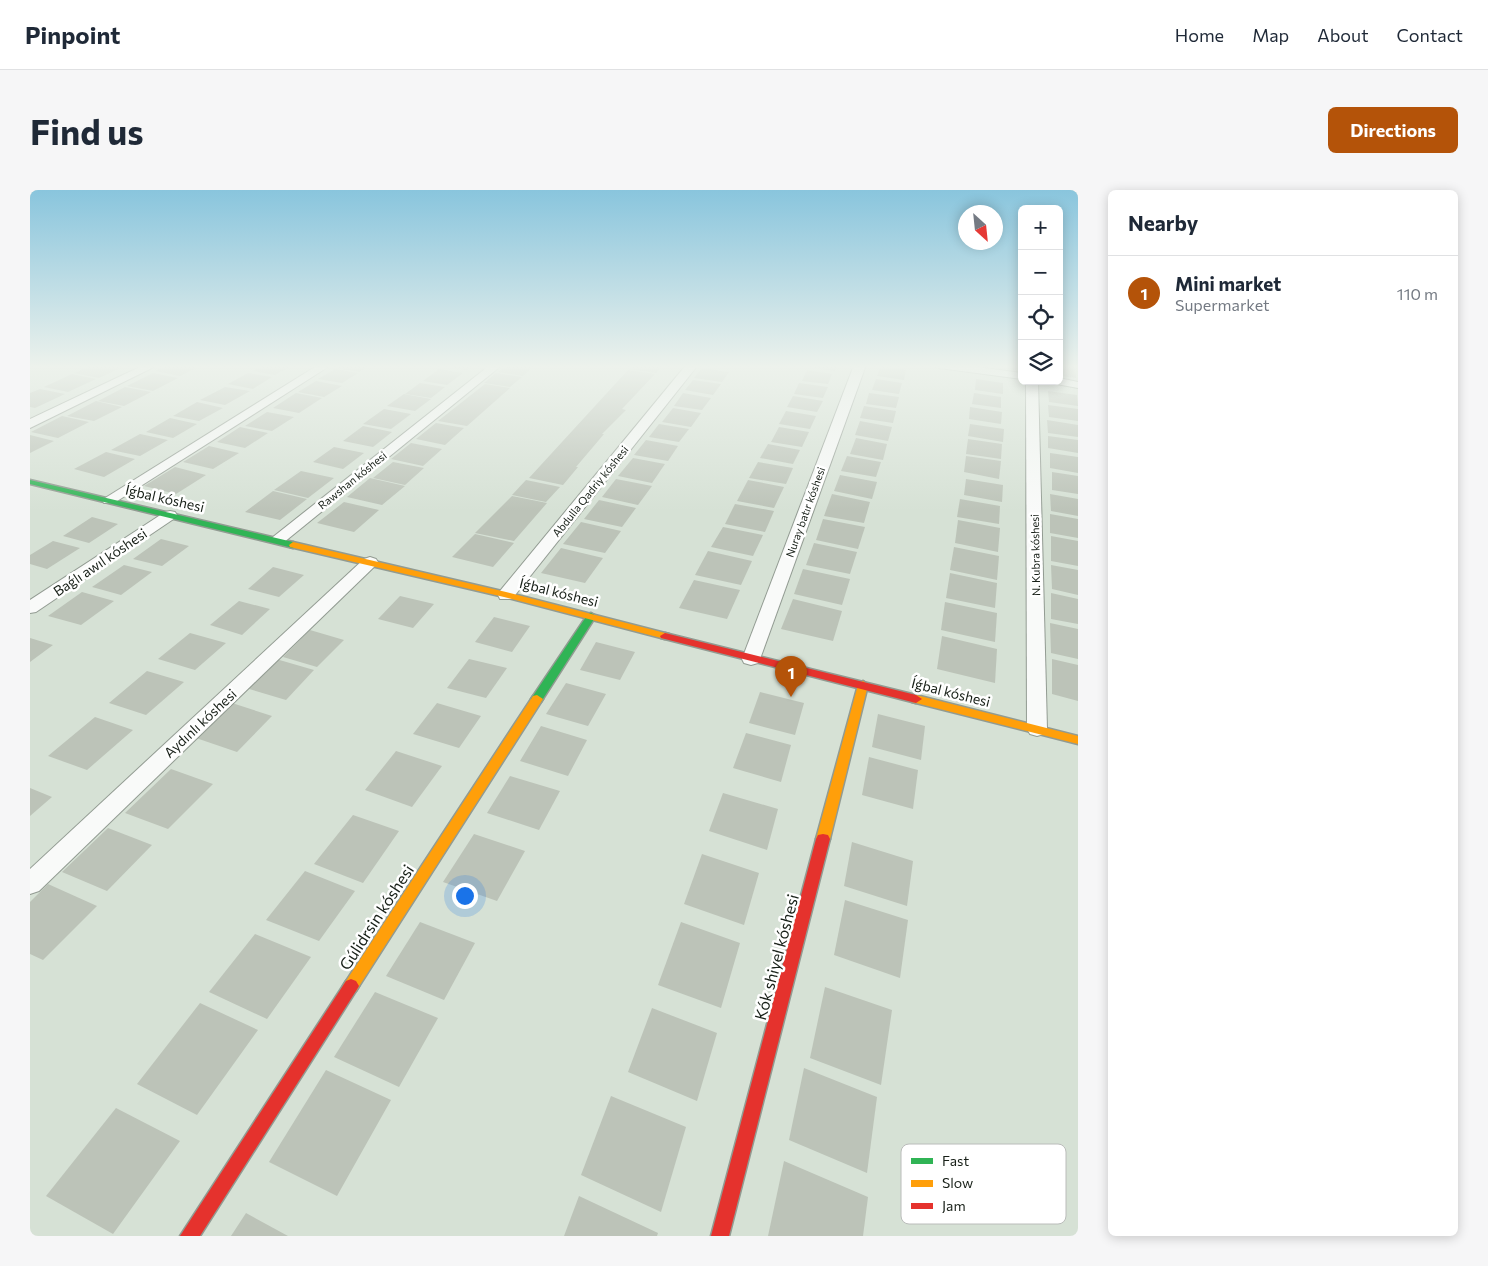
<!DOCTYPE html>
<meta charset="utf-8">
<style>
:root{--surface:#fff;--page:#f6f6f7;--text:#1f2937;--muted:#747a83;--line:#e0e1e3;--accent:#b45309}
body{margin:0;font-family:Commissioner,sans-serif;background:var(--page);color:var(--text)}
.controls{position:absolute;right:15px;top:15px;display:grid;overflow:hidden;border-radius:8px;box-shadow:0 2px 12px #0003}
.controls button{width:45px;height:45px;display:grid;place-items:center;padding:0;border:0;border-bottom:1px solid var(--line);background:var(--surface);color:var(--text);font:25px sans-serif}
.compass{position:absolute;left:928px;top:15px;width:45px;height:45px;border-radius:50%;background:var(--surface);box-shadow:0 2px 12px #0003;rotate:153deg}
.you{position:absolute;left:434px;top:705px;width:18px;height:18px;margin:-12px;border:4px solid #fff;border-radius:50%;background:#1a73e8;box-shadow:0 0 0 8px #1a73e833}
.badge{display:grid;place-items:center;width:32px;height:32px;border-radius:50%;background:var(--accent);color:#fff;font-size:16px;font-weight:700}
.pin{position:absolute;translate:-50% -41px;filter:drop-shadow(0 1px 2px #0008)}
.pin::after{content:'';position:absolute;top:26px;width:18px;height:15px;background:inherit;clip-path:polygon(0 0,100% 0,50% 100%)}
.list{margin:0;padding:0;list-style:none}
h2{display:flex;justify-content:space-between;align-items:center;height:65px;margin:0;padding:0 20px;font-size:21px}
h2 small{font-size:16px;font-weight:400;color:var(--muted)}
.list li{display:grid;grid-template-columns:32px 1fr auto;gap:15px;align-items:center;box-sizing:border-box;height:75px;padding:0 20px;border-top:1px solid var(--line)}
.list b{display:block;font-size:19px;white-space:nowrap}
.list p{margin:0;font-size:16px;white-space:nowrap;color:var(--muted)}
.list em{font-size:16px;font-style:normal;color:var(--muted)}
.icon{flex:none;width:28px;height:28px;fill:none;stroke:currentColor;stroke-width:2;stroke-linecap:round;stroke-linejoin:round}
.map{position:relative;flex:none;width:1048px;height:1046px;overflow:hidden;border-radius:8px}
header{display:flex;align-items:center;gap:30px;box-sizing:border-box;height:70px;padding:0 25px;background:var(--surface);border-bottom:1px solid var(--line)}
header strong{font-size:24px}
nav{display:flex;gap:28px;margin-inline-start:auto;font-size:18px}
.intro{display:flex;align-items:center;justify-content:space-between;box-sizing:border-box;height:120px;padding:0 30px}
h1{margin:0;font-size:35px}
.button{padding:12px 22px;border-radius:8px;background:var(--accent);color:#fff;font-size:18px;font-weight:700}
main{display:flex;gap:30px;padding:0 30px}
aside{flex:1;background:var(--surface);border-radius:8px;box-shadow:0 2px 12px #0003}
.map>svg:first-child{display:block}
</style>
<header>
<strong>Pinpoint</strong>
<nav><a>Home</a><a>Map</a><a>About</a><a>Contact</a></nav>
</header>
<div class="intro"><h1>Find us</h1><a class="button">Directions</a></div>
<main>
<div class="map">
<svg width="1048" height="1046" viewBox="0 0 1048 1046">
<rect width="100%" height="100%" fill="#d6e1d5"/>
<g fill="#bcc3b8">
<polygon points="63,175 87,175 95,176 69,188 44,183"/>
<polygon points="138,175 172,175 150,186 125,181"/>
<polygon points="234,175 263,175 245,185 223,181"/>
<polygon points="311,175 340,175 329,182 306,178"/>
<polygon points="415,175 444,175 437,180 413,176"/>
<polygon points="477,175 505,175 493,186 468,182"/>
<polygon points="603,175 632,175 626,183 599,179"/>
<polygon points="781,175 807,175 805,181 779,177"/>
<polygon points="1029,175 1045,177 1046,188 1029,186"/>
<polygon points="851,176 876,180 874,190 847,186"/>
<polygon points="672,178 699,182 692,192 664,188"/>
<polygon points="305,179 328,183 312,193 288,189"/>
<polygon points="409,179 433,183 417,195 393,191"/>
<polygon points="598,180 625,184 592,219 596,220 572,244 574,244 546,277 548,277 533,295 499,288"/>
<polygon points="777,180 802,184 798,194 772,191"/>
<polygon points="123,183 148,188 123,201 97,196"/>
<polygon points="218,183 242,187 223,199 198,194"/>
<polygon points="466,183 492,187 480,197 454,193"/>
<polygon points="42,184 66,189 38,202 14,197"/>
<polygon points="846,189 872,193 869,204 842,200"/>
<polygon points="946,189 973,193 973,204 945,200"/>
<polygon points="663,190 691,194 683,205 655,200"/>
<polygon points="286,191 312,196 294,207 268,202"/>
<polygon points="390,193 415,197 401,208 375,204"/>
<polygon points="769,193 798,197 793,208 764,204"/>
<polygon points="455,194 480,198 437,236 408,231"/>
<polygon points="95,197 121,202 94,216 68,211"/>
<polygon points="195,197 220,201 195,215 170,210"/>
<polygon points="10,199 35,204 5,218 0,217 0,203"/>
<polygon points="1018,201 1047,205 1048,216 1019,212"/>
<polygon points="266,203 292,208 269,223 243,218"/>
<polygon points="653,203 681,208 672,220 644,216"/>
<polygon points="839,203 869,207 866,218 836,214"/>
<polygon points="944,203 971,207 971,218 942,214"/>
<polygon points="374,204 401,209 385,221 357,216"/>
<polygon points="763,206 793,211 787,222 757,217"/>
<polygon points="66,211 92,217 64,231 37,226"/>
<polygon points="167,212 193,218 169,231 143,226"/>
<polygon points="1018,215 1048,219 1048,231 1019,227"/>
<polygon points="834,216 866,221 863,233 830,228"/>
<polygon points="940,217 972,222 971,234 939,229"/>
<polygon points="643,218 671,223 661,237 632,232"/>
<polygon points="354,219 381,224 361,239 333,234"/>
<polygon points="756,221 786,226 780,239 749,234"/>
<polygon points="237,222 264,227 242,241 215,236"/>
<polygon points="32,226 59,232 28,248 1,242"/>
<polygon points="140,228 167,234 143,248 116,242"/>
<polygon points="1017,230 1048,235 1048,247 1018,243"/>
<polygon points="830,231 862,237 858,251 825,245"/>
<polygon points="406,233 434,238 415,255 386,249"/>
<polygon points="629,234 659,239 649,252 619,247"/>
<polygon points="940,234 974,239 973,252 938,246"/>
<polygon points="333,236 362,242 343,257 313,251"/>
<polygon points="210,237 238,243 215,258 187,252"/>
<polygon points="749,237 779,242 772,257 741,252"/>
<polygon points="110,244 138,250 110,266 81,260"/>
<polygon points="0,245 24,251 0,263"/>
<polygon points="1018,246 1048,250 1048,263 1018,258"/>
<polygon points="826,248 857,254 853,270 820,264"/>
<polygon points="938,249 972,254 971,269 936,264"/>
<polygon points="616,250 648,256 638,271 604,265"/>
<polygon points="381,253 412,259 393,276 361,269"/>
<polygon points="738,254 770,260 763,274 730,268"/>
<polygon points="179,256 209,263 183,279 153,272"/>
<polygon points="304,257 334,263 313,279 283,272"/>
<polygon points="76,262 105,269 74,287 44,279"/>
<polygon points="1020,263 1048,267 1048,283 1020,278"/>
<polygon points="817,266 851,272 846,287 811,281"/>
<polygon points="936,266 971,271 969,289 934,282"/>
<polygon points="603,268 635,274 622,293 588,286"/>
<polygon points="363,272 394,278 375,295 343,288"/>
<polygon points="728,272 763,278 756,294 719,288"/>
<polygon points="145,277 176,285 146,304 114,296"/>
<polygon points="271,281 304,288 278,308 244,300"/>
<polygon points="1022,282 1048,286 1048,304 1022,300"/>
<polygon points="810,285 847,292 842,309 804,301"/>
<polygon points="340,288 375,296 352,315 317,307"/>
<polygon points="586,289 622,296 608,315 572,307"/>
<polygon points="936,289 973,295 972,312 934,305"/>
<polygon points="496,290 530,297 516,312 482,305"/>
<polygon points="718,290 754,297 744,318 707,311"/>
<polygon points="243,301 277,309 250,330 215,322"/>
<polygon points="802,304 840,312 834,333 794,326"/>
<polygon points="1020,304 1048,309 1048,326 1021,321"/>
<polygon points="482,306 517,313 484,351 445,343"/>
<polygon points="930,309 970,316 969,334 927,327"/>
<polygon points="569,310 606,318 592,337 554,329"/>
<polygon points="314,312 349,320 324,342 287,333"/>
<polygon points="705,314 744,321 735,342 695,334"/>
<polygon points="1020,324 1048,329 1048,348 1020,343"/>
<polygon points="62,327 88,334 59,353 33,346"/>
<polygon points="793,329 835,337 828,359 786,350"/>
<polygon points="928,330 970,338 968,362 925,353"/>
<polygon points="551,332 591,341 575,363 533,354"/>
<polygon points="693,337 733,345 723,366 681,357"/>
<polygon points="445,344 484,353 463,377 422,367"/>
<polygon points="1021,346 1048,351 1048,376 1021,371"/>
<polygon points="131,349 159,356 132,376 103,369"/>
<polygon points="23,351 50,358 17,379 0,374 0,365"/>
<polygon points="784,353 827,362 820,384 776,375"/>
<polygon points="924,357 969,366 967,390 920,380"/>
<polygon points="531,358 573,368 555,393 511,383"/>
<polygon points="678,361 722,371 711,395 665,385"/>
<polygon points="94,375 122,382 91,405 62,397"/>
<polygon points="1021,375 1048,380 1048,405 1022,399"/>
<polygon points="243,377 274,385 249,407 218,399"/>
<polygon points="773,379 820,389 812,415 764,404"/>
<polygon points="920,383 967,393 965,418 916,408"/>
<polygon points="664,390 710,400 697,429 649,418"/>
<polygon points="52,402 84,411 51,435 18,426"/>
<polygon points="1021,403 1048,409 1048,434 1021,429"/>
<polygon points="370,406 404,414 383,438 348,429"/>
<polygon points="763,409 812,421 803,451 751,439"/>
<polygon points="209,411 240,419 212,445 180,435"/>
<polygon points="915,412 967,423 965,452 911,440"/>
<polygon points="464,427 500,436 482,462 445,452"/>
<polygon points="1020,433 1048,439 1048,469 1021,463"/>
<polygon points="280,440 314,450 287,477 253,467"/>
<polygon points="160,443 196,453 165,480 128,469"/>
<polygon points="912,446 967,459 965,493 907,479"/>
<polygon points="0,448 23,455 0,472"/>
<polygon points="566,452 605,462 590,490 550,480"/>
<polygon points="246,469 284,480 256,510 216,498"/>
<polygon points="439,469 477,478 456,508 417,498"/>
<polygon points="1022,469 1048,475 1048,511 1022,504"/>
<polygon points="117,481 154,492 116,525 79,513"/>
<polygon points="536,493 576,504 558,536 516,524"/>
<polygon points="730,502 774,513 765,545 719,533"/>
<polygon points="202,513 242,526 207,562 166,548"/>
<polygon points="407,513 451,526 429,558 383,544"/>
<polygon points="848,524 895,536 891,570 842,557"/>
<polygon points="65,527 103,540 57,580 18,566"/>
<polygon points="511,536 557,550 538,586 490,571"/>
<polygon points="716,543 761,555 751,592 703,578"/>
<polygon points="366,561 412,576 382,617 335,600"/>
<polygon points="839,567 888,580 883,619 832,605"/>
<polygon points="141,579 183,594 138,639 95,623"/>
<polygon points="480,586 530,601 509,640 457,623"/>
<polygon points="0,598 22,607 0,626"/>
<polygon points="693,603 748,619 737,660 679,641"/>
<polygon points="323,625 369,641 333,693 284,674"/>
<polygon points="78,638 122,655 77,701 32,682"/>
<polygon points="444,644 495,661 467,711 413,692"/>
<polygon points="822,652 883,671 877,716 814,696"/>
<polygon points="672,664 729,683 714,735 654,714"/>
<polygon points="275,681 325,701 289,751 236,730"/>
<polygon points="18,694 67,716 13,770 0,764 0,712"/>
<polygon points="815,710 878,730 870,788 804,765"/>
<polygon points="390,732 445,753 414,810 356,786"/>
<polygon points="651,732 710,753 691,818 628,795"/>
<polygon points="225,744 281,767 237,829 179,802"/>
<polygon points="795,797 862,820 851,895 780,868"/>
<polygon points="345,802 408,828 369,897 304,867"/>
<polygon points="170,813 228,840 167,925 107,894"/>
<polygon points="622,818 687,843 667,911 598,882"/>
<polygon points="774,878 847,907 837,983 759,950"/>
<polygon points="296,880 361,910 307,1006 239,972"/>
<polygon points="581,906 656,937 631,1022 551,985"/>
<polygon points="86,918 150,951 83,1044 16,1006"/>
<polygon points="754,971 838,1007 833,1046 738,1046"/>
<polygon points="549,1006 628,1043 627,1046 534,1046"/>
<polygon points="216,1023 258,1046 201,1046"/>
</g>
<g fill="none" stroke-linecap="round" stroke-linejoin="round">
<g stroke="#929b92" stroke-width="2">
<g id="street">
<polygon points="114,175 128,175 0,238 0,229"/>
<polygon points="288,175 301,175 84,313 74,313 72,310"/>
<polygon points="460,175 472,175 253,353 243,353 240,350 243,347"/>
<polygon points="656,175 668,175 482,409 470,409 468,405 470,401"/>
<polygon points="824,175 836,175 730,469 728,473 721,475 714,473 712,469"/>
<polygon points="903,175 932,175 992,183 992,189 909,178"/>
<polygon points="1029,188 1048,192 1048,198 1021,193 1019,191 1029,191"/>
<polygon points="996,191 1008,191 1017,539 1014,544 1007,546 1000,544 997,539"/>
<polygon points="140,321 145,322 147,325 145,328 6,422 0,423 0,410 135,322"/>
<polygon points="340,367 346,369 348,372 346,375 9,701 0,704 0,679 334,369"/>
</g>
</g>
<g stroke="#929b92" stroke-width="3">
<g id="fast">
<polygon points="0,290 263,352 267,355 263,358 0,294"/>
<polygon points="561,423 566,426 511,512 503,512 501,509 503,506 558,424"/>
</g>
</g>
<g stroke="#929b92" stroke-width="3">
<g id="slow">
<polygon points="263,352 476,402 639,444 640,446 635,449 474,407 260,357 259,355"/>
<polygon points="833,491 838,495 800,649 798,653 793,654 788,653 786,649 828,495"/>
<polygon points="507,505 513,509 326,801 321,803 316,801 313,796 316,791 503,506"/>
<polygon points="886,505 1048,546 1048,554 882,512 880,509 882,506"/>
</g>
</g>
<g stroke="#929b92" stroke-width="3">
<g id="jam">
<polygon points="635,443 886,505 892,509 886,513 631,448 630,446"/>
<polygon points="793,644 798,645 800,649 699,1046 681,1046 786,649 788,645"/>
<polygon points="321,789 326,791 329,796 326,801 170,1046 150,1046 316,791"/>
</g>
</g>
<use href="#street" fill="#f9faf9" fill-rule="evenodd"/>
<use href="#fast" fill="#30b455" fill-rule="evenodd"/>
<use href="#slow" fill="#ff9f0a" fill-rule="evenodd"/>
<use href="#jam" fill="#e5322d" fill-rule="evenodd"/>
</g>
<linearGradient id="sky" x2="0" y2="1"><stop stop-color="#89c5dd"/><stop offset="0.55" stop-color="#edf2ec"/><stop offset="1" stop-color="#edf2ec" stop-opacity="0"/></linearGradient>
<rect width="1048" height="321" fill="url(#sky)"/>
<g text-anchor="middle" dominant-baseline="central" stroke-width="5" stroke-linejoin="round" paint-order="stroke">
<g font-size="11" fill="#182018" stroke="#fff">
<text transform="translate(322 290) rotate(-39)">Rawshan kóshesi</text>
<text transform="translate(560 301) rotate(-51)">Abdulla Qadriy kóshesi</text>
<text transform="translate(775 322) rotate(-70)">Nuray batır kóshesi</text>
<text transform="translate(1005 365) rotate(-91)">N. Kubra kóshesi</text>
</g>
<g font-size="14" fill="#182018" stroke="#fff">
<text transform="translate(135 308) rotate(13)">Íǵbal kóshesi</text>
<text transform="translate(70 372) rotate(-34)">Baǵlı awıl kóshesi</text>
<text transform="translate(529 402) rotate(14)">Íǵbal kóshesi</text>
<text transform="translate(921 502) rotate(14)">Íǵbal kóshesi</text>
<text transform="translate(170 533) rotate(-43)">Aydınlı kóshesi</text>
</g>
<g font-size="16" fill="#182018" stroke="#fff">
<text transform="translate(346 727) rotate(-57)">Gúlidrsin kóshesi</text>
<text transform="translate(746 767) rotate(-75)">Kók shiyel kóshesi</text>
</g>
</g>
<rect x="871" y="954" width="165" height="80" rx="8" fill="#fff" stroke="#babcba" stroke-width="1"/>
<rect x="881" y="968" width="22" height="6" fill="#30b455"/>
<rect x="881" y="990" width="22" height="7" fill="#ff9f0a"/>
<rect x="881" y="1013" width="22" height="6" fill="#e5322d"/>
<g font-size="14" fill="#182018">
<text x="912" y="976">Fast</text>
<text x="912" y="998">Slow</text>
<text x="912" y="1021">Jam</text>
</g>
</svg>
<div class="controls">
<button>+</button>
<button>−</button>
<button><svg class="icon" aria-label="locate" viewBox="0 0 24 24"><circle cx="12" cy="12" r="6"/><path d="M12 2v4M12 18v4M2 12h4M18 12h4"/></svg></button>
<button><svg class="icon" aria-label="layers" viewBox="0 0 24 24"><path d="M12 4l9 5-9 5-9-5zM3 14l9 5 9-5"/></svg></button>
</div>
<svg class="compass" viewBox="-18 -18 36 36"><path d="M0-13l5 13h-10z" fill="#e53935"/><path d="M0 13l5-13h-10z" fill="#747a83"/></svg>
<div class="you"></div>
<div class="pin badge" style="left:761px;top:507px">1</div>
</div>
<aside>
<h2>Nearby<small></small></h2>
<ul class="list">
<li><span class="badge">1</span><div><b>Mini market</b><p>Supermarket</p></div><em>110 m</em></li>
</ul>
</aside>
</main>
